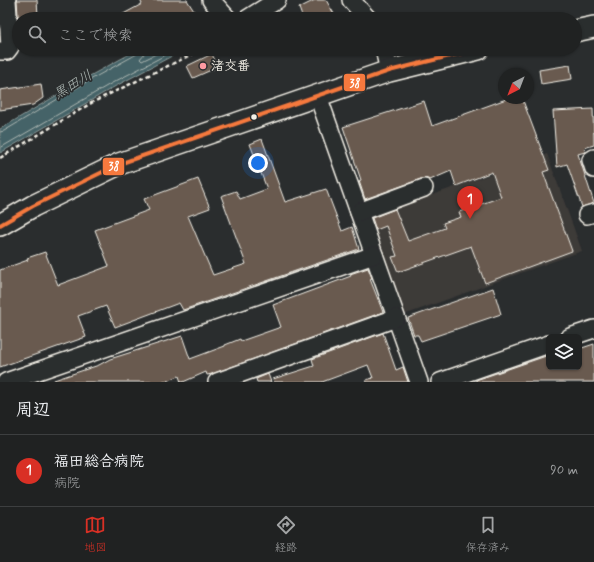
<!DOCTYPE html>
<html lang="ja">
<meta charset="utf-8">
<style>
:root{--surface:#202222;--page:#282a2a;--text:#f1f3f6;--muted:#a2a4a5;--line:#3d3f40;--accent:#d93025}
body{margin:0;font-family:Mynerve,"Klee One",sans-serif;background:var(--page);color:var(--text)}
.controls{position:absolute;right:12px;bottom:12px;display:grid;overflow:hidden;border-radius:6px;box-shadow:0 1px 3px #0004}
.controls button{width:36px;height:36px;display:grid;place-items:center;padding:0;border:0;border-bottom:1px solid var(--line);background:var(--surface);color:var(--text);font:20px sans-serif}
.compass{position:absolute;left:498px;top:68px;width:36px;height:36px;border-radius:50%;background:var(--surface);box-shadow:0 1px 3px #0004;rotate:222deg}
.you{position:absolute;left:258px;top:163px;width:14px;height:14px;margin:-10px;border:3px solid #fff;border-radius:50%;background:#1a73e8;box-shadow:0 0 0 6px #1a73e833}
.badge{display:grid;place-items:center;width:26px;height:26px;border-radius:50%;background:var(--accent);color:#fff;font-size:13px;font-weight:700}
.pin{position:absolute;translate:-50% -33px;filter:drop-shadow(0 1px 2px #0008)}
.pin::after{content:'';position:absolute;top:21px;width:14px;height:12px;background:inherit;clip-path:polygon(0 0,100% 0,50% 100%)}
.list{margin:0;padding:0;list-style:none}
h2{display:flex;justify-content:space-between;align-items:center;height:52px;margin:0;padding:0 16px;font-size:17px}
h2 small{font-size:13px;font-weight:400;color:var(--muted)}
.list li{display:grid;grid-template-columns:26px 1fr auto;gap:12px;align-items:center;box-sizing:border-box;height:72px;padding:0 16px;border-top:1px solid var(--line)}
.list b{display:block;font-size:15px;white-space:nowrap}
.list p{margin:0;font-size:13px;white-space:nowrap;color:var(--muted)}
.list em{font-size:13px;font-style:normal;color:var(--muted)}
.icon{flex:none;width:22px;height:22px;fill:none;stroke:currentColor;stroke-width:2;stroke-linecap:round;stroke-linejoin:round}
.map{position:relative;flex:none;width:594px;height:382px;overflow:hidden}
.search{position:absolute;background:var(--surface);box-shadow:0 1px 3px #0004;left:12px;right:12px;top:12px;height:44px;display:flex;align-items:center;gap:10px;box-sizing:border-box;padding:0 14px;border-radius:22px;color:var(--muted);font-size:15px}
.sheet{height:124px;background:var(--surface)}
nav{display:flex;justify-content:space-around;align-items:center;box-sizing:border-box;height:56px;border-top:1px solid var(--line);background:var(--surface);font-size:11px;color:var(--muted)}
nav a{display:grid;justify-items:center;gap:2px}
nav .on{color:var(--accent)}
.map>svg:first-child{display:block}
</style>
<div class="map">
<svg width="594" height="382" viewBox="0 0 594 382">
<rect width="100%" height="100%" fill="#2a2d2e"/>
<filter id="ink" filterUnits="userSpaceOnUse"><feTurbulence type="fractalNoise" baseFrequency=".025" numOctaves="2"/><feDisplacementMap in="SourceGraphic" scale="8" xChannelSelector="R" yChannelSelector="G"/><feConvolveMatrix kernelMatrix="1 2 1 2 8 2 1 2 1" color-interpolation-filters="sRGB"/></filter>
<g filter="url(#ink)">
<polygon fill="#3d3a38" points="547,154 582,251 401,316 367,223 373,216"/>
<polygon fill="#456367" stroke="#8b9c9b" points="139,49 185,49 114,87 0,153 0,129 86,78"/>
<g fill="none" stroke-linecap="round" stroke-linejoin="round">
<g stroke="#aeb8b4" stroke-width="1">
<polyline points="145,49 144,54 140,59 142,61 166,49"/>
<polyline points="0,132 4,131 88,81 137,54 140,49"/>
<polyline points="0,148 112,83 177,49"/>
</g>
</g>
<g fill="#695a50" stroke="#f4f1e8">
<polygon points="17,0 37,0 38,16 19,18 19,31"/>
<polygon points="140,0 187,0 199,19 114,19 142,4"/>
<polygon points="315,0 326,0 337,19 303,19 299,8"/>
<polygon points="212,54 218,67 193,78 187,66"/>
<polygon points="570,65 572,79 541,84 539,70"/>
<polygon points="41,84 43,98 33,105 0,110 0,90"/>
<polygon points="509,98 522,98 549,170 543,172 572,251 485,283 471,246 398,272 392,257 397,256 386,226 376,230 372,218 395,209 408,241 445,228 443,223 461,217 459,212 501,197 492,172 456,186 451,171 430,180 425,178 421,179 365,199 359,181 361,180 343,127 424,101 432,126"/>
<polygon points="593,109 594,145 584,148 585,152 578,154 594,203 582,207 567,164 557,167 553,111"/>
<polygon points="262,139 285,202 326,189 342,231 352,227 359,249 183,310 179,303 115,327 106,306 78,316 86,337 0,367 0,270 28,260 27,258 45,252 58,285 109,266 95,230 149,210 144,199 198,179 210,208 188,216 213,275 246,264 221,196 236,191 240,199 267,189 250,144"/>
<polygon points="368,268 372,278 370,279 383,312 212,374 207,375 206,372 183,382 181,382 179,376 164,382 55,382 54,380 99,365 110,359 182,336 190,359 225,346 225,345 240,339 241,341 281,327 273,305 351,276 350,274"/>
<polygon points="493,288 501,314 421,341 418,335 414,335 408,318"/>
<polygon points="383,333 396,370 403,367 408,382 366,382 366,380 373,378 368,365 322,382 274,382 273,379 314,366 312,359"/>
<polygon points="594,344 594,382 476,382 476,380 549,355 549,367 579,367 579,349"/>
<polygon points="268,374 271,382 257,382 256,379"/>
</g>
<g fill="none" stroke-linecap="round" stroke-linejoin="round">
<g stroke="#f4f1e8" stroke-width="20">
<g id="minor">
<polyline points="211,0 228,19"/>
<polyline points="351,0 368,19"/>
<polyline points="247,19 277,0"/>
<polyline points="384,49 389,71"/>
<polyline points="0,51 7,51 10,47 7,0"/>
<polyline points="318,96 419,382"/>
<polyline points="594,158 591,160 594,169"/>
<polyline points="359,212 424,188"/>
<polyline points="587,215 594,213"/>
<polyline points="570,337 594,329"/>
<polyline points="6,382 374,255"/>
<polyline points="217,382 396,318"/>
<polyline points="440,382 549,344"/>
</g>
</g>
<g stroke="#f4f1e8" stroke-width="24">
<g id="major">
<polyline points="575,31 594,27"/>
<polyline points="0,225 33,206 119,164 389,71 478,49"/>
</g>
</g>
<polyline stroke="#f4f1e8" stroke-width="2.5" stroke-dasharray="4 3" stroke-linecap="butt" points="0,158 93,102 203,49"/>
<use href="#minor" stroke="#2a2d2e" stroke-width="17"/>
<use href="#major" stroke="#2a2d2e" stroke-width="21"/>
<g stroke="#2a2d2e" stroke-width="7">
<polyline id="bus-1" points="0,225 33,206 119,164 389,71 478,49"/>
</g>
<use href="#bus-1" stroke="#f6793e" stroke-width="4"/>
</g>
</g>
<circle fill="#ff9aa2" stroke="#2a2d2e" stroke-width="1.5" cx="203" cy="66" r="4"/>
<circle fill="#f4f1e8" stroke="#2a2d2e" stroke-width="1.5" cx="254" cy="117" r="3.5"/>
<g text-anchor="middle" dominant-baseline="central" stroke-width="3.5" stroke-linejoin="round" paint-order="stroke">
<g font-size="13" font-weight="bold" fill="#f4f1e8" stroke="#2a2d2e" text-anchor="start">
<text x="211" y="66">渚交番</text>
</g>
<g font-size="14" font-style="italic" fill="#aeb8b4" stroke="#2a2d2e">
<text transform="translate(73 85) rotate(-31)">黒田川</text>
</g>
</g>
<g stroke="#2a2d2e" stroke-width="1.5">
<rect x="343" y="73" width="23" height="19" rx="4" fill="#f6793e"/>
<rect x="102" y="157" width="23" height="19" rx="4" fill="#f6793e"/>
</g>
<g font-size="11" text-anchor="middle" font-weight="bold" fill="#fff">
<text x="355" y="87">38</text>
<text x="114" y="170">38</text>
</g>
</svg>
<div class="controls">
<button><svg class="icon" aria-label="layers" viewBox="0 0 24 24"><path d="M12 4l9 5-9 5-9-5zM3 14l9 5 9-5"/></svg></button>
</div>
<svg class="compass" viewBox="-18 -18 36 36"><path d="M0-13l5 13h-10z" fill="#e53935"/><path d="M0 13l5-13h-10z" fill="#a2a4a5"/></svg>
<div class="you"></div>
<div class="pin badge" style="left:470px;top:219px">1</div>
<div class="search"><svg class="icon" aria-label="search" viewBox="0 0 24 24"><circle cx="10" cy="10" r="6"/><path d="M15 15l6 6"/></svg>ここで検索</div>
</div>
<section class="sheet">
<h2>周辺<small></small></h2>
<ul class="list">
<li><span class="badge">1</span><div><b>福田総合病院</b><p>病院</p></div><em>90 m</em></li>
</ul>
</section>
<nav>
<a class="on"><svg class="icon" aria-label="map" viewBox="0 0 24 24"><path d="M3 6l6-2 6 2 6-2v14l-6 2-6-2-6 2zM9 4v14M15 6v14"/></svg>地図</a>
<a><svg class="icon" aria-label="directions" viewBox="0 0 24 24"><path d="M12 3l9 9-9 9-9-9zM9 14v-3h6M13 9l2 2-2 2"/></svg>経路</a>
<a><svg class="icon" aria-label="saved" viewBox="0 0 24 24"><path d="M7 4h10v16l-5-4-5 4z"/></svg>保存済み</a>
</nav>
